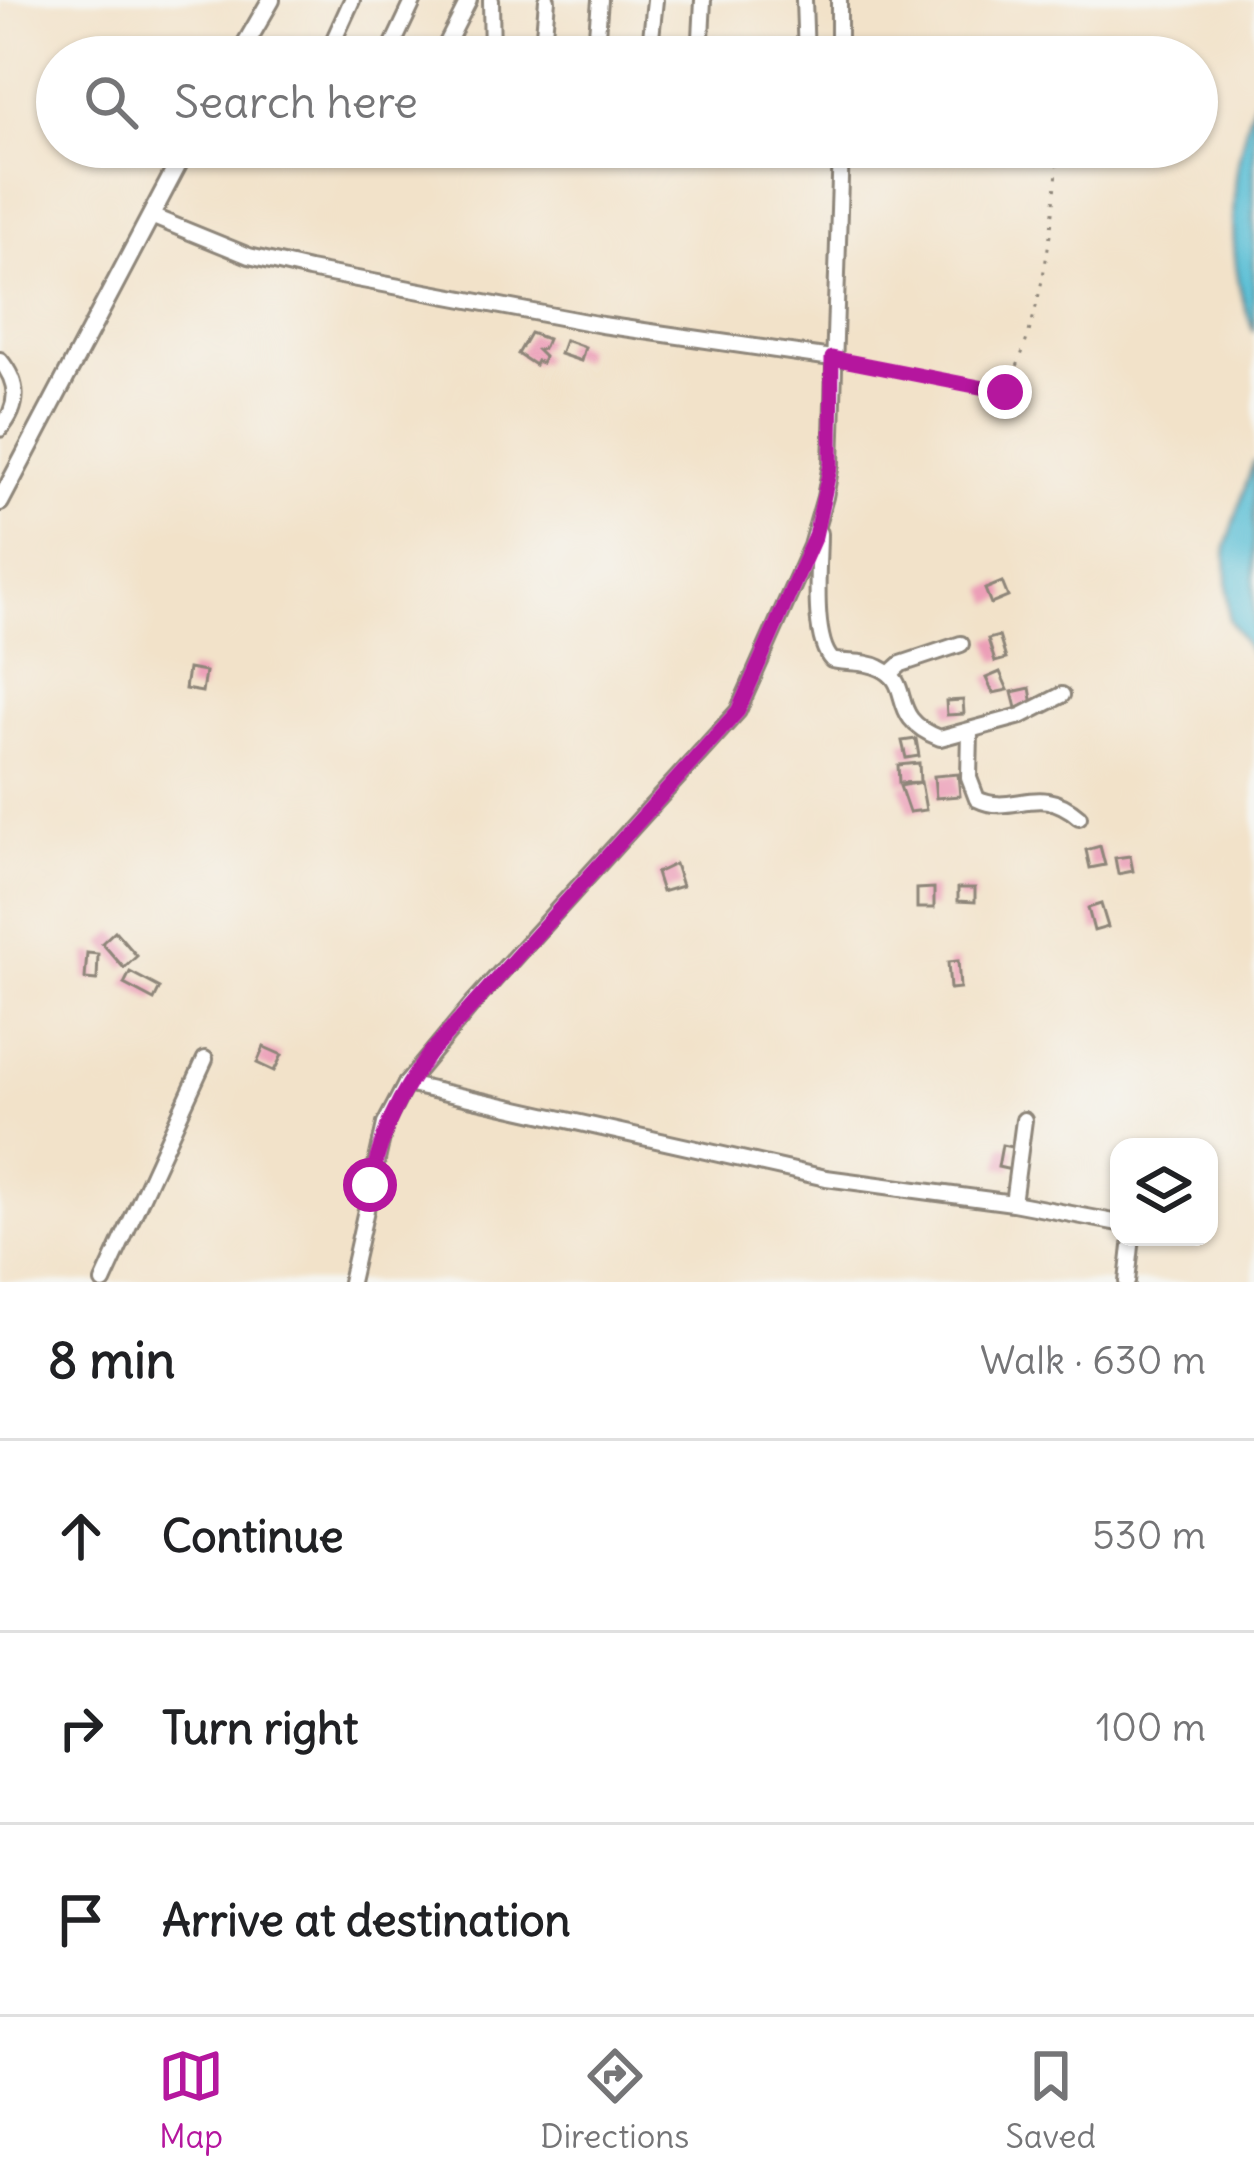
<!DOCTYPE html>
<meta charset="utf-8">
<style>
:root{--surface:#fff;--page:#f6f6f6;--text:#202124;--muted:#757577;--line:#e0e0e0;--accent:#b5179e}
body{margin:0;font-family:Delius,sans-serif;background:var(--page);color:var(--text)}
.controls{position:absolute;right:36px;bottom:36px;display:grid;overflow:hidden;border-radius:24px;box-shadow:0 3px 9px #0004}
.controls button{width:108px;height:108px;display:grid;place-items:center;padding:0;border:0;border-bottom:3px solid var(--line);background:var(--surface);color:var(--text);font:60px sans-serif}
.stop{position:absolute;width:36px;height:36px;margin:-27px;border:9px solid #b5179e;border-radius:50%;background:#fff}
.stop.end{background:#b5179e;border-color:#fff;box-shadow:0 3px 12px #0008}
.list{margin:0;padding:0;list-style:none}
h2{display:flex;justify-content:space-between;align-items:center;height:156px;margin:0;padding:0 48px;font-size:51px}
h2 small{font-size:39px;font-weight:400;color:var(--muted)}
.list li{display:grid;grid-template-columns:78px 1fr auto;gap:36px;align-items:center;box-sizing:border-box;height:192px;padding:0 48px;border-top:3px solid var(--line)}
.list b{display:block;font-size:45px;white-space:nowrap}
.list em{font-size:39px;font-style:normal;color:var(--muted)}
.icon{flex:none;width:66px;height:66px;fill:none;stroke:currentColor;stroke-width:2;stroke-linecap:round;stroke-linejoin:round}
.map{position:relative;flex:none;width:1254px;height:1282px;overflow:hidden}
.search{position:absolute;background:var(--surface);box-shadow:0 3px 9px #0004;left:36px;right:36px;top:36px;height:132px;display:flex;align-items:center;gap:30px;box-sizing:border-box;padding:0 42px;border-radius:66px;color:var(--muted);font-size:45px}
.sheet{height:732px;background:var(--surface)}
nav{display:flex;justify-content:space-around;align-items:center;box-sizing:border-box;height:168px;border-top:3px solid var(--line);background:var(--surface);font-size:33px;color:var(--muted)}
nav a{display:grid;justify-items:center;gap:6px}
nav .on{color:var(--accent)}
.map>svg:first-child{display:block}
</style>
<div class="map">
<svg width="1254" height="1282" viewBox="0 0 1254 1282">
<rect width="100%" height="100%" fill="#f6f6f2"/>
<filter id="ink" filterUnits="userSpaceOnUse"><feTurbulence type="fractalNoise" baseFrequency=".00833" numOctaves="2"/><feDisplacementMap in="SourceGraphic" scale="24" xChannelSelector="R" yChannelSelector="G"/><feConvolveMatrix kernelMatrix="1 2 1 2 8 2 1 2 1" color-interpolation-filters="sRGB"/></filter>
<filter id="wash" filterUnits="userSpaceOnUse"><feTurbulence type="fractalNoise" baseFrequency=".004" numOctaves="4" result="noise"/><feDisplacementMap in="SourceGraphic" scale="48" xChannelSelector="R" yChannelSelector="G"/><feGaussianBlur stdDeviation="2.7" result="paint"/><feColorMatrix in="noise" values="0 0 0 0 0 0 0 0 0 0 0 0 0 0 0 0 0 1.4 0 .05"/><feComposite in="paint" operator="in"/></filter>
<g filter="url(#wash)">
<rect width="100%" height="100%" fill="#f2e2c9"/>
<g fill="#56bdd4" stroke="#407480" stroke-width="3">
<path d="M 1254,100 L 1254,332 C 1224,259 1229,174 1254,100 Z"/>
<polygon points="1254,460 1254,659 1229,619 1226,548"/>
</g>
<g id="blocks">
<g fill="#ec9eb7">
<polygon points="530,333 547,339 543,349 537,350 544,357 542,363 537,361 535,365 518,354"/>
<polygon points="565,340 585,347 581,361 560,354"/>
<polygon points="1002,582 1008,597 991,604 985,589"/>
<polygon points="999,636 1006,659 995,662 988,639"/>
<polygon points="188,669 205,672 202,692 185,689"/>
<polygon points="1000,672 1008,690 993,693 986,678"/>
<polygon points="1030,688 1033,705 1016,708 1012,692"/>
<polygon points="963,700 964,714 947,715 946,701"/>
<polygon points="916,739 919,756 906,758 902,741"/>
<polygon points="919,763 920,782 899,783 898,765"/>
<polygon points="958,774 960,796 936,798 934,776"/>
<polygon points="921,782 926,810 909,812 900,786"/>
<polygon points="1100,846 1105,865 1090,868 1086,850"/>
<polygon points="1130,856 1133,871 1118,874 1115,858"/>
<polygon points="675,864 682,886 662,892 656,873"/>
<polygon points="934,888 934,908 917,908 917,889"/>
<polygon points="958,888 975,888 975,902 958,901"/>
<polygon points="1101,904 1108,927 1094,931 1088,908"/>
<polygon points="115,931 137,956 124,968 102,943"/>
<polygon points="87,953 98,954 97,980 85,979"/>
<polygon points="958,961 960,988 950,989 948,962"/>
<polygon points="130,972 160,988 154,1000 124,984"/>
<polygon points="264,1047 282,1055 274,1071 257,1063"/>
<polygon points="1002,1145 1016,1148 1011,1170 998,1167"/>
</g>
</g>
</g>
<g filter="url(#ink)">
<use href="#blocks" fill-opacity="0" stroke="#8e867a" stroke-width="3"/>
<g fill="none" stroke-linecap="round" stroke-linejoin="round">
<g stroke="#8e867a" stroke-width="20">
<g id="minor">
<polyline points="491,0 492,57"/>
<polyline points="804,0 806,57"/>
<polyline points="326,57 352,0"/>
<polyline points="387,57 414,0"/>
<polyline points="440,57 469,0"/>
<polyline points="542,57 547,0"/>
<polyline points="595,57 600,0"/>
<polyline points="649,57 655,0"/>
<polyline points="700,57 703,0"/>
<polyline points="839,57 839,0"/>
<polyline points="151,216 249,256 309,270 602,325 832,358"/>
<path d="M 0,360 C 19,383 20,406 0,429"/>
<path d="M 819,533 C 819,564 811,638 832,660 C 848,664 864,660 880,668 C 916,685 885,717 940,738 L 1021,716 L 1062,695"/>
<polyline points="890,674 901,664 961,644"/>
<path d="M 970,731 L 969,778 L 977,799 C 1013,817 1038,781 1079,817"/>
<polyline points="406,1084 826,1178 1013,1203 1119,1223"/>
<polyline points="1013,1203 1024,1120"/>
<polyline points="103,1282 205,1059"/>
<polyline points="350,1282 385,1124 406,1084 474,1002 738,711 811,546 825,497 831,464 841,147"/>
<polyline points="1127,1282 1132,1237"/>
</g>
</g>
<g stroke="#8e867a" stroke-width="22">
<g id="major">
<polyline points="238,57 271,0"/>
<polyline points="0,502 187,147"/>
</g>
</g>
<path stroke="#8e867a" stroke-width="3" stroke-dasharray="3 9" stroke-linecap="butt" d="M 845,361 L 1005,392 C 1039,330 1056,218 1058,147"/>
<use href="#minor" stroke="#fff" stroke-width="14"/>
<use href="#major" stroke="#fff" stroke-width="16"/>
</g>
</g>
<g fill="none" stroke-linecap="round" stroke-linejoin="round" filter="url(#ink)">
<path stroke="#b5179e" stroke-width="15" d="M 370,1185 C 383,1131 396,1098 430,1053 L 738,711 L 815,536 L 831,464 L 832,358 L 1005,392"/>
</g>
</svg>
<div class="controls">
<button><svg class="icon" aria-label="layers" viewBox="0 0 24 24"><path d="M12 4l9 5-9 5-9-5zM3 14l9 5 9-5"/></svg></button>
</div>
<div class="stop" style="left:370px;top:1185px"></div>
<div class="stop end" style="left:1005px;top:392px"></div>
<div class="search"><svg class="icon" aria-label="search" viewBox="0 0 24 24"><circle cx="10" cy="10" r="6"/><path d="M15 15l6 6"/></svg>Search here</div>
</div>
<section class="sheet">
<h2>8 min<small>Walk · 630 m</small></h2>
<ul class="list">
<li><svg class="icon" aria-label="ahead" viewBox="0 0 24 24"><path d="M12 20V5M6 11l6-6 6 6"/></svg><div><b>Continue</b></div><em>530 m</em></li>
<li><svg class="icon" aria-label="right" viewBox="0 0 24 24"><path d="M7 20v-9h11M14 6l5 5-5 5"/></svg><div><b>Turn right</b></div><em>100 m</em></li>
<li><svg class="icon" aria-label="arrive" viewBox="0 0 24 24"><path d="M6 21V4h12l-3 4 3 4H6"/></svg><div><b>Arrive at destination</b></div></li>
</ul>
</section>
<nav>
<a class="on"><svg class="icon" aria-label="map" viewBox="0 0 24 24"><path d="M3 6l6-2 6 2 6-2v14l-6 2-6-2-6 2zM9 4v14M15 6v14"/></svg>Map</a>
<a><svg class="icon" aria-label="directions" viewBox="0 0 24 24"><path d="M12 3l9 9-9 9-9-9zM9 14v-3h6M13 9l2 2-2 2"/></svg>Directions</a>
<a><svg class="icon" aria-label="saved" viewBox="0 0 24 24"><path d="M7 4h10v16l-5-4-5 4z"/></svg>Saved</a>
</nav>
